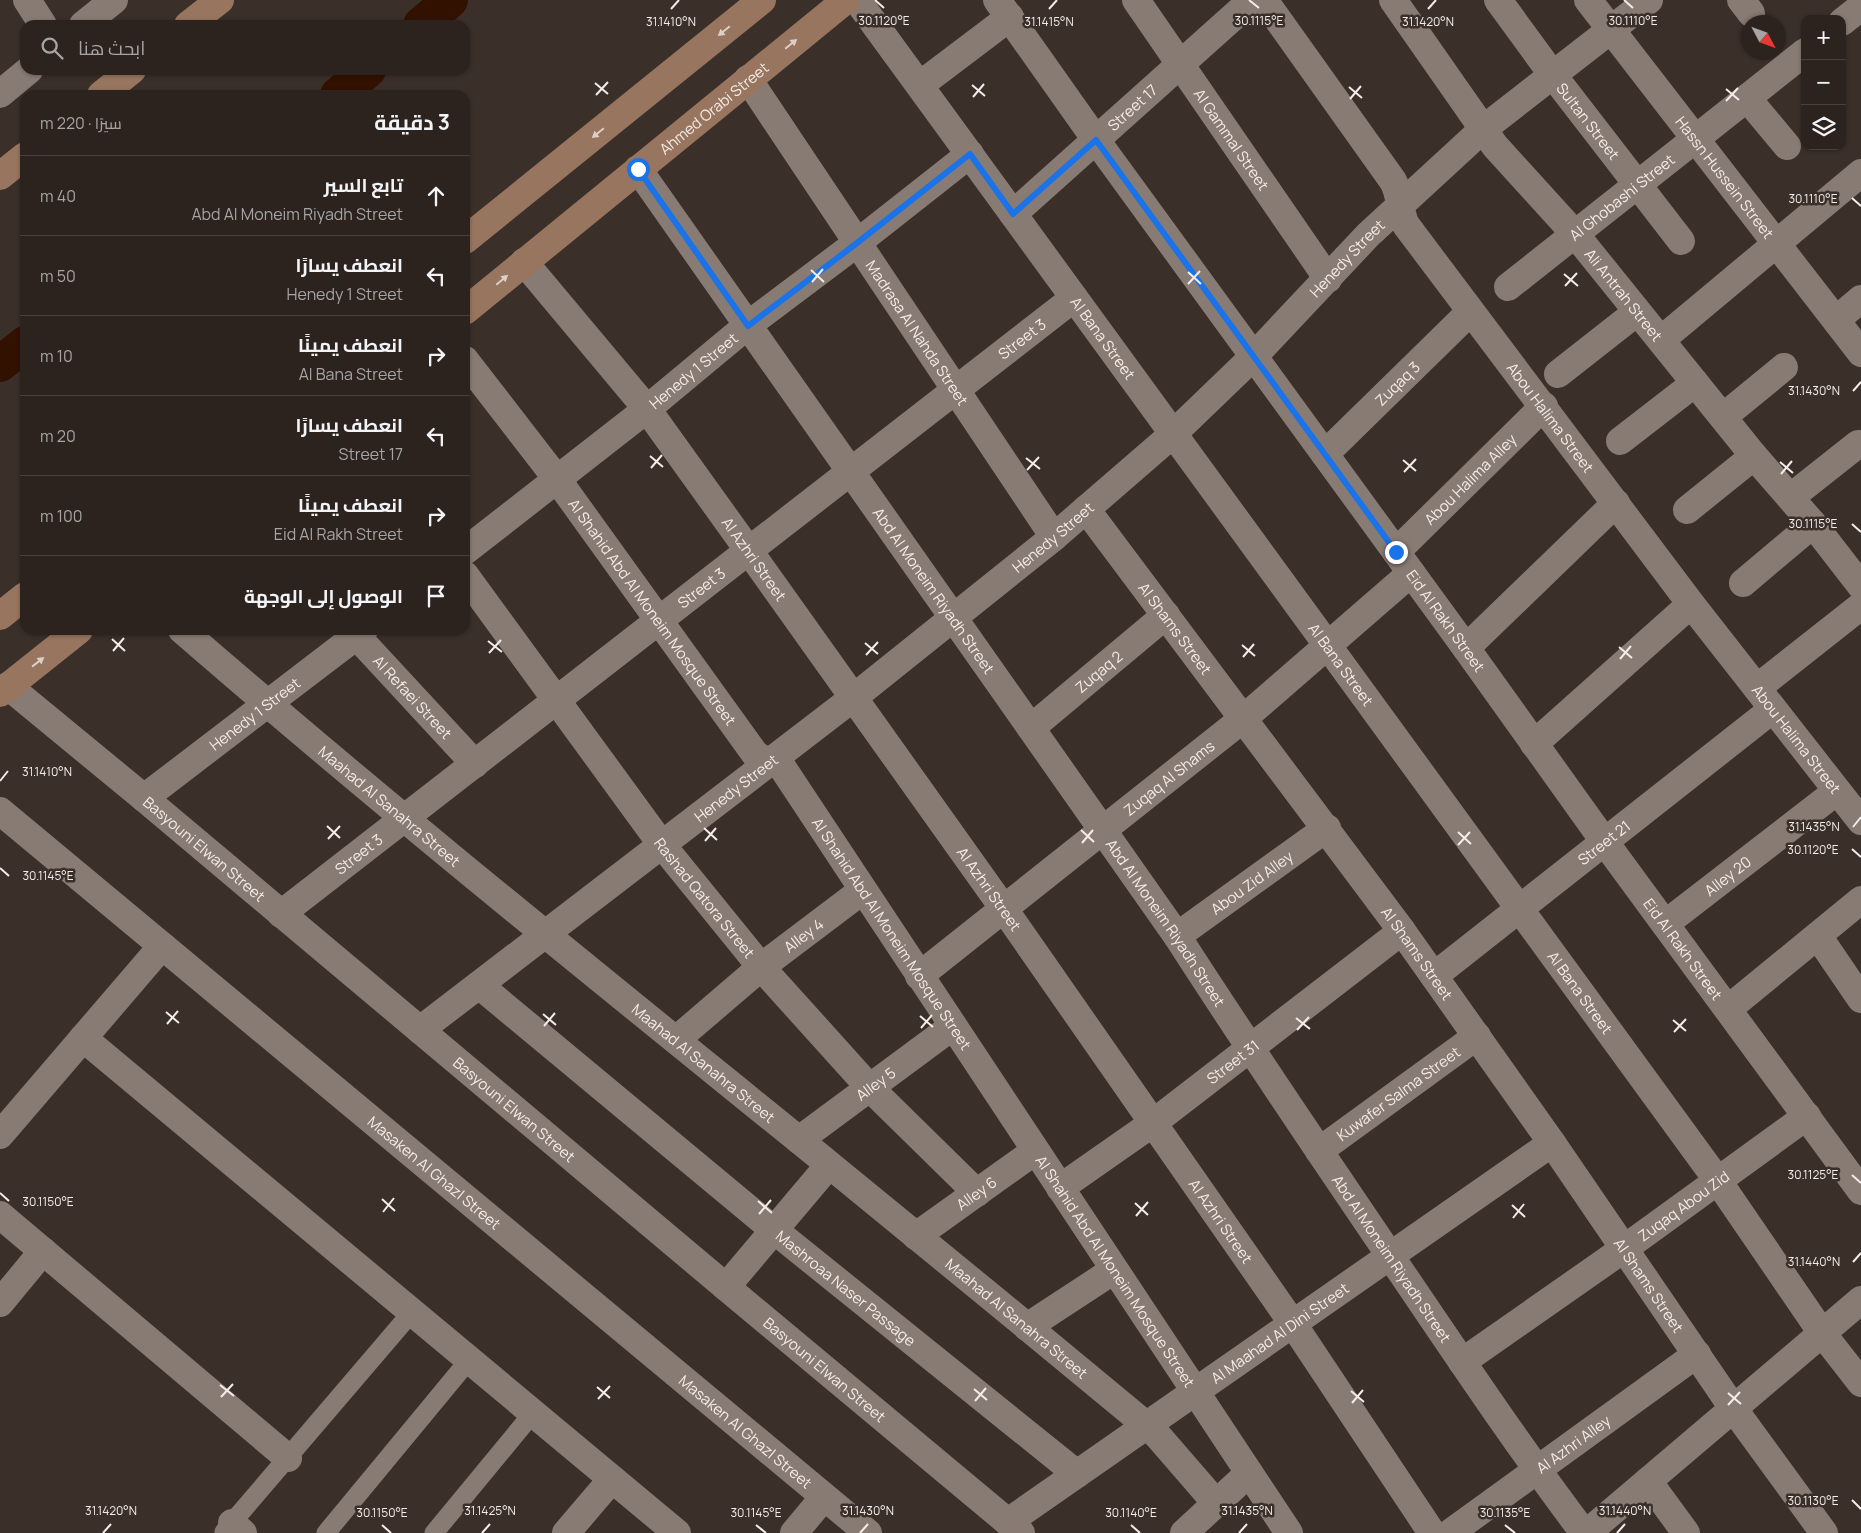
<!DOCTYPE html>
<html lang="ar">
<meta charset="utf-8">
<style>
:root{--surface:#2c231f;--page:#342b28;--text:#f1f3f6;--muted:#a6a4a4;--line:#48403d}
body{margin:0;font-family:Manrope,Cairo,sans-serif;background:var(--page);color:var(--text);direction:rtl}
.controls{position:absolute;right:15px;top:15px;display:grid;overflow:hidden;border-radius:10px;box-shadow:0 1px 4px #0004}
.controls button{width:45px;height:45px;display:grid;place-items:center;padding:0;border:0;border-bottom:1px solid var(--line);background:var(--surface);color:var(--text);font:25px sans-serif}
.compass{position:absolute;left:1741px;top:15px;width:45px;height:45px;border-radius:50%;background:var(--surface);box-shadow:0 1px 4px #0004;rotate:131deg}
.stop{position:absolute;width:15px;height:15px;margin:-11px;border:4px solid #1a73e8;border-radius:50%;background:#fff}
.stop.end{background:#1a73e8;border-color:#fff;box-shadow:0 1px 5px #0008}
.list{margin:0;padding:0;list-style:none}
h2{display:flex;justify-content:space-between;align-items:center;height:65px;margin:0;padding:0 20px;font-size:21px}
h2 small{font-size:16px;font-weight:400;color:var(--muted)}
.list li{display:grid;grid-template-columns:32px 1fr auto;gap:15px;align-items:center;box-sizing:border-box;height:80px;padding:0 20px;border-top:1px solid var(--line)}
.list b{display:block;font-size:19px;white-space:nowrap}
.list p{margin:0;font-size:16px;white-space:nowrap;color:var(--muted)}
.list em{font-size:16px;font-style:normal;color:var(--muted)}
.icon{flex:none;width:28px;height:28px;fill:none;stroke:currentColor;stroke-width:2;stroke-linecap:round;stroke-linejoin:round}
.map{position:relative;flex:none;width:1861px;height:1533px;overflow:hidden;direction:ltr}
.search{position:absolute;background:var(--surface);box-shadow:0 1px 4px #0004;left:20px;top:20px;width:450px;height:55px;display:flex;align-items:center;gap:12px;box-sizing:border-box;padding:0 18px;border-radius:15px;color:var(--muted);font-size:19px}
.panel{position:absolute;background:var(--surface);box-shadow:0 1px 4px #0004;left:20px;top:90px;width:450px;height:545px;border-radius:15px;direction:rtl}
.map>svg:first-child{display:block}
</style>
<div class="map">
<svg width="1861" height="1533" viewBox="0 0 1861 1533">
<rect width="100%" height="100%" fill="#3a2f29"/>
<g fill="none" stroke-linecap="round" stroke-linejoin="round">
<g stroke="#321100" stroke-width="36">
<polyline points="421,25 450,0"/>
<polyline points="338,95 368,70"/>
<polyline points="0,364 25,344"/>
</g>
<g stroke="#887b73" stroke-width="19">
<polyline points="224,1532 412,1312"/>
<polyline points="326,1533 469,1360"/>
<polyline points="434,1533 533,1413"/>
</g>
<g stroke="#887b73" stroke-width="28">
<polyline points="27,0 43,25"/>
<path id="s1" d="M 857,0 L 1718,1181 L 1822,1333 L 1861,1383"/>
<path id="s2" d="M 997,0 L 1096,140 L 1466,648 L 1604,841 L 1861,1191"/>
<path id="s3" d="M 1136,0 L 1328,279"/>
<path id="s4" d="M 1264,0 L 1393,181 C 1401,195 1399,211 1406,225 L 1691,604 L 1861,821"/>
<path id="s5" d="M 1393,0 L 1495,146 L 1575,234 L 1754,456 L 1813,524 L 1861,586"/>
<path id="s6" d="M 1498,0 L 1552,74 L 1681,241"/>
<path id="s7" d="M 1588,0 L 1861,353"/>
<polyline points="1741,0 1751,13"/>
<polyline points="1842,22 1861,7"/>
<path id="s8" d="M 748,79 L 1054,537"/>
<polyline points="920,85 1010,17"/>
<polyline points="1747,98 1787,146"/>
<path id="s9" d="M 638,169 L 1177,936 C 1247,1045 1319,1151 1391,1257 C 1454,1350 1516,1443 1584,1533"/>
<path id="s10" d="M 1013,214 L 1252,0"/>
<path id="s11" d="M 524,262 L 647,409 L 749,551 L 1004,909 L 1293,1324 L 1432,1533"/>
<path id="s12" d="M 1508,287 L 1805,52"/>
<polyline points="1836,320 1861,299"/>
<polyline points="1661,340 1861,173"/>
<path id="s13" d="M 465,360 L 557,479 L 755,754 C 766,763 774,760 782,767 L 1289,1533"/>
<polyline points="1558,374 1637,312"/>
<polyline points="1723,417 1784,367"/>
<polyline points="1620,441 1695,383"/>
<path id="s14" d="M 1325,454 L 1470,312"/>
<polyline points="1791,497 1858,444"/>
<path id="s15" d="M 1086,509 L 1402,931 L 1552,1143 L 1733,1408 L 1824,1533"/>
<polyline points="1687,510 1754,456"/>
<path id="s16" d="M 465,551 L 647,409 L 748,325 L 857,243 L 970,154"/>
<path id="s17" d="M 1396,552 L 1544,406"/>
<path id="s18" d="M 465,575 L 662,845 L 761,967 L 870,1088 L 977,1193"/>
<polyline points="1743,583 1813,524"/>
<path id="s19" d="M 182,630 C 394,814 613,989 831,1166 C 937,1252 1041,1338 1146,1425 L 1158,1436 L 1216,1503"/>
<path id="s20" d="M 351,630 L 475,764"/>
<polyline points="1466,648 1616,503"/>
<path id="s21" d="M 8,686 L 144,798 L 726,1287 L 1021,1533"/>
<polyline points="1757,688 1861,606"/>
<path id="s22" d="M 1031,728 L 1166,615"/>
<polyline points="1534,744 1691,604"/>
<path id="s23" d="M 144,798 L 364,630"/>
<path id="s24" d="M 0,811 L 868,1533"/>
<path id="s25" d="M 281,914 L 1074,298"/>
<path id="s26" d="M 1665,924 L 1837,791"/>
<path id="s27" d="M 1177,936 L 1327,828"/>
<polyline points="1818,936 1861,999"/>
<path id="s28" d="M 919,976 L 1244,718 L 1411,573"/>
<path id="s29" d="M 1434,976 L 1773,709"/>
<path id="s30" d="M 479,985 L 774,1230 L 1077,1474"/>
<polyline points="1728,1009 1861,900"/>
<path id="s31" d="M 420,1030 L 853,698 L 1054,537 L 1173,434 L 1254,356 L 1368,235 L 1482,130 L 1649,0"/>
<polyline points="83,1038 677,1533"/>
<path id="s32" d="M 676,1040 L 761,967 L 863,890"/>
<polyline points="0,1135 162,946"/>
<path id="s33" d="M 799,1140 L 953,1026"/>
<path id="s34" d="M 1319,1151 L 1477,1036"/>
<path id="s35" d="M 1060,1188 L 1153,1123 L 1402,931"/>
<polyline points="0,1215 288,1458"/>
<path id="s36" d="M 916,1236 L 1035,1151"/>
<polyline points="726,1287 829,1165"/>
<polyline points="0,1303 43,1251"/>
<polyline points="1027,1327 1114,1270"/>
<path id="s37" d="M 1462,1362 L 1625,1248 L 1807,1116"/>
<polyline points="1648,1481 1686,1533"/>
<path id="s38" d="M 1008,1522 L 1552,1143"/>
<polyline points="232,1523 243,1533"/>
<polyline points="566,1533 612,1479"/>
<polyline points="794,1533 824,1497"/>
<polyline points="1184,1533 1249,1473"/>
<path id="s39" d="M 1450,1533 L 1697,1354"/>
<polyline points="1587,1533 1861,1300"/>
</g>
<g stroke="#887b73" stroke-width="28">
<polyline points="83,25 114,0"/>
<polyline points="0,94 29,70"/>
</g>
<g stroke="#98755f" stroke-width="28">
<polyline points="188,25 220,0"/>
<polyline points="101,95 132,70"/>
<polyline points="0,176 25,156"/>
<polyline points="465,240 762,0"/>
<path id="s40" d="M 465,311 L 846,0"/>
<polyline points="0,616 25,596"/>
<polyline points="0,693 79,630"/>
</g>
</g>
<defs><path id="oneway-solid" d="M-6-.8H1V-3.2L6.5 0L1 3.2V.8H-6Z" transform="scale(1.25)"/></defs>
<g fill="#ddcec6">
<use href="#oneway-solid" transform="translate(724 31) rotate(141)"/>
<use href="#oneway-solid" transform="translate(791 44) rotate(-39)"/>
<use href="#oneway-solid" transform="translate(598 133) rotate(141)"/>
<use href="#oneway-solid" transform="translate(502 280) rotate(-40)"/>
<use href="#oneway-solid" transform="translate(38 662) rotate(-38)"/>
</g>
<g fill="none" stroke-linecap="round" stroke-linejoin="round">
<polyline stroke="#1a73e8" stroke-width="6" points="638,169 748,326 857,243 970,154 1013,214 1096,140 1396,552"/>
</g>
<path fill="none" stroke="#f4ece8" stroke-width="2" d="M 875,0 L 884,8M 1249,0 L 1259,8M 1624,0 L 1633,8M 671,9 L 679,0M 1049,9 L 1057,0M 1428,9 L 1436,0M 595,83 L 608,94M 972,85 L 985,96M 1349,87 L 1362,98M 1726,89 L 1739,100M 596,95 L 608,82M 973,97 L 984,84M 1350,99 L 1361,86M 1726,101 L 1738,88M 1852,198 L 1861,206M 811,270 L 824,282M 1188,272 L 1201,284M 1564,274 L 1578,286M 812,282 L 823,269M 1188,284 L 1200,271M 1565,286 L 1577,273M 1853,391 L 1861,382M 650,456 L 663,467M 1026,458 L 1040,469M 1403,460 L 1416,471M 1780,462 L 1793,473M 651,468 L 662,455M 1027,470 L 1039,457M 1404,472 L 1416,459M 1781,474 L 1792,461M 1852,524 L 1861,532M 112,639 L 125,651M 488,641 L 502,652M 865,643 L 878,654M 1242,645 L 1255,656M 1619,647 L 1632,658M 113,651 L 124,638M 489,653 L 501,640M 866,655 L 878,642M 1243,657 L 1254,644M 1620,659 L 1631,646M 0,781 L 8,771M 327,826 L 340,838M 1853,827 L 1861,817M 704,828 L 717,840M 1081,830 L 1094,842M 1458,832 L 1471,844M 328,839 L 340,826M 705,841 L 716,828M 1082,843 L 1093,830M 1458,845 L 1470,832M 1852,849 L 1861,857M 0,868 L 9,876M 166,1012 L 179,1023M 543,1014 L 556,1025M 920,1016 L 933,1027M 1296,1018 L 1310,1029M 1673,1020 L 1686,1031M 167,1024 L 178,1011M 544,1026 L 555,1013M 921,1028 L 932,1015M 1297,1030 L 1309,1017M 1674,1032 L 1686,1019M 1852,1175 L 1861,1183M 0,1193 L 9,1201M 382,1199 L 395,1211M 758,1201 L 772,1213M 1135,1203 L 1148,1215M 1512,1205 L 1525,1217M 383,1212 L 394,1198M 759,1214 L 771,1200M 1136,1216 L 1148,1202M 1513,1218 L 1524,1204M 1853,1262 L 1861,1253M 220,1385 L 234,1396M 597,1387 L 610,1398M 974,1389 L 987,1400M 1351,1391 L 1364,1402M 1728,1393 L 1741,1404M 221,1397 L 233,1384M 598,1399 L 610,1386M 975,1401 L 986,1388M 1352,1403 L 1363,1390M 1728,1405 L 1740,1392M 1852,1500 L 1861,1509M 382,1525 L 391,1533M 756,1525 L 766,1533M 1131,1525 L 1140,1533M 1505,1525 L 1515,1533M 103,1533 L 111,1524M 482,1533 L 490,1524M 860,1533 L 868,1524M 1239,1533 L 1247,1524M 1617,1533 L 1625,1524"/>
<g text-anchor="middle" dominant-baseline="central" stroke-width="5" stroke-linejoin="round" paint-order="stroke">
<g font-size="15" fill="#f4ece8" stroke="#3a2f29">
<text stroke="none"><textPath href="#s40" startOffset="321">Ahmed Orabi Street</textPath></text>
<text stroke="none"><textPath href="#s10" startOffset="160">Street 17</textPath></text>
<text stroke="none"><textPath href="#s6" startOffset="151">Sultan Street</textPath></text>
<text stroke="none"><textPath href="#s3" startOffset="169">Al Gammal Street</textPath></text>
<text stroke="none"><textPath href="#s7" startOffset="224">Hassn Hussein Street</textPath></text>
<text stroke="none"><textPath href="#s12" startOffset="145">Al Ghobashi Street</textPath></text>
<text stroke="none"><textPath href="#s31" startOffset="1208">Henedy Street</textPath></text>
<text stroke="none"><textPath href="#s5" startOffset="375">Ali Antrah Street</textPath></text>
<text stroke="none"><textPath href="#s8" startOffset="305">Madrasa Al Nahda Street</textPath></text>
<text stroke="none"><textPath href="#s1" startOffset="418">Al Bana Street</textPath></text>
<text stroke="none"><textPath href="#s25" startOffset="938">Street 3</textPath></text>
<text stroke="none"><textPath href="#s16" startOffset="291">Henedy 1 Street</textPath></text>
<text stroke="none"><textPath href="#s14" startOffset="101">Zuqaq 3</textPath></text>
<text stroke="none"><textPath href="#s4" startOffset="509">Abou Halima Street</textPath></text>
<text stroke="none"><textPath href="#s17" startOffset="104">Abou Halima Alley</textPath></text>
<text stroke="none"><textPath href="#s31" startOffset="802">Henedy Street</textPath></text>
<text stroke="none"><textPath href="#s11" startOffset="376">Al Azhri Street</textPath></text>
<text stroke="none"><textPath href="#s25" startOffset="532">Street 3</textPath></text>
<text stroke="none"><textPath href="#s9" startOffset="515">Abd Al Moneim Riyadh Street</textPath></text>
<text stroke="none"><textPath href="#s13" startOffset="314">Al Shahid Abd Al Moneim Mosque Street</textPath></text>
<text stroke="none"><textPath href="#s2" startOffset="766">Eid Al Rakh Street</textPath></text>
<text stroke="none"><textPath href="#s15" startOffset="149">Al Shams Street</textPath></text>
<text stroke="none"><textPath href="#s1" startOffset="822">Al Bana Street</textPath></text>
<text stroke="none"><textPath href="#s22" startOffset="88">Zuqaq 2</textPath></text>
<text stroke="none"><textPath href="#s20" startOffset="91">Al Refaei Street</textPath></text>
<text stroke="none"><textPath href="#s23" startOffset="139">Henedy 1 Street</textPath></text>
<text stroke="none"><textPath href="#s4" startOffset="914">Abou Halima Street</textPath></text>
<text stroke="none"><textPath href="#s28" startOffset="319">Zuqaq Al Shams</textPath></text>
<text stroke="none"><textPath href="#s31" startOffset="398">Henedy Street</textPath></text>
<text stroke="none"><textPath href="#s19" startOffset="272">Maahad Al Sanahra Street</textPath></text>
<text stroke="none"><textPath href="#s29" startOffset="216">Street 21</textPath></text>
<text stroke="none"><textPath href="#s21" startOffset="255">Basyouni Elwan Street</textPath></text>
<text stroke="none"><textPath href="#s25" startOffset="98">Street 3</textPath></text>
<text stroke="none"><textPath href="#s26" startOffset="79">Alley 20</textPath></text>
<text stroke="none"><textPath href="#s27" startOffset="92">Abou Zid Alley</textPath></text>
<text stroke="none"><textPath href="#s11" startOffset="781">Al Azhri Street</textPath></text>
<text stroke="none"><textPath href="#s18" startOffset="402">Rashad Qatora Street</textPath></text>
<text stroke="none"><textPath href="#s9" startOffset="920">Abd Al Moneim Riyadh Street</textPath></text>
<text stroke="none"><textPath href="#s13" startOffset="719">Al Shahid Abd Al Moneim Mosque Street</textPath></text>
<text stroke="none"><textPath href="#s32" startOffset="165">Alley 4</textPath></text>
<text stroke="none"><textPath href="#s2" startOffset="1171">Eid Al Rakh Street</textPath></text>
<text stroke="none"><textPath href="#s15" startOffset="554">Al Shams Street</textPath></text>
<text stroke="none"><textPath href="#s1" startOffset="1228">Al Bana Street</textPath></text>
<text stroke="none"><textPath href="#s35" startOffset="214">Street 31</textPath></text>
<text stroke="none"><textPath href="#s19" startOffset="678">Maahad Al Sanahra Street</textPath></text>
<text stroke="none"><textPath href="#s33" startOffset="95">Alley 5</textPath></text>
<text stroke="none"><textPath href="#s34" startOffset="98">Kuwafer Salma Street</textPath></text>
<text stroke="none"><textPath href="#s21" startOffset="660">Basyouni Elwan Street</textPath></text>
<text stroke="none"><textPath href="#s24" startOffset="565">Masaken Al Ghazl Street</textPath></text>
<text stroke="none"><textPath href="#s36" startOffset="74">Alley 6</textPath></text>
<text stroke="none"><textPath href="#s37" startOffset="271">Zuqaq Abou Zid</textPath></text>
<text stroke="none"><textPath href="#s11" startOffset="1186">Al Azhri Street</textPath></text>
<text stroke="none"><textPath href="#s9" startOffset="1325">Abd Al Moneim Riyadh Street</textPath></text>
<text stroke="none"><textPath href="#s13" startOffset="1124">Al Shahid Abd Al Moneim Mosque Street</textPath></text>
<text stroke="none"><textPath href="#s15" startOffset="959">Al Shams Street</textPath></text>
<text stroke="none"><textPath href="#s30" startOffset="476">Mashroaa Naser Passage</textPath></text>
<text stroke="none"><textPath href="#s19" startOffset="1082">Maahad Al Sanahra Street</textPath></text>
<text stroke="none"><textPath href="#s38" startOffset="331">Al Maahad Al Dini Street</textPath></text>
<text stroke="none"><textPath href="#s21" startOffset="1065">Basyouni Elwan Street</textPath></text>
<text stroke="none"><textPath href="#s24" startOffset="970">Masaken Al Ghazl Street</textPath></text>
<text stroke="none"><textPath href="#s39" startOffset="152">Al Azhri Alley</textPath></text>
</g>
</g>
<g font-size="12" text-anchor="middle" fill="#f4ece8" stroke="#3a2f29" stroke-width="5" stroke-linejoin="round" paint-order="stroke">
<text x="884" y="25">30.1120°E</text>
<text x="1259" y="25">30.1115°E</text>
<text x="1633" y="25">30.1110°E</text>
<text x="1049" y="26">31.1415°N</text>
<text x="671" y="26">31.1410°N</text>
<text x="1428" y="26">31.1420°N</text>
<text x="1813" y="203">30.1110°E</text>
<text x="1814" y="395">31.1430°N</text>
<text x="1813" y="528">30.1115°E</text>
<text x="47" y="776">31.1410°N</text>
<text x="1814" y="831">31.1435°N</text>
<text x="1813" y="854">30.1120°E</text>
<text x="48" y="880">30.1145°E</text>
<text x="1813" y="1179">30.1125°E</text>
<text x="48" y="1206">30.1150°E</text>
<text x="1814" y="1266">31.1440°N</text>
<text x="1813" y="1505">30.1130°E</text>
<text x="111" y="1515">31.1420°N</text>
<text x="490" y="1515">31.1425°N</text>
<text x="868" y="1515">31.1430°N</text>
<text x="1247" y="1515">31.1435°N</text>
<text x="1625" y="1515">31.1440°N</text>
<text x="382" y="1517">30.1150°E</text>
<text x="756" y="1517">30.1145°E</text>
<text x="1131" y="1517">30.1140°E</text>
<text x="1505" y="1517">30.1135°E</text>
</g>
</svg>
<div class="controls">
<button>+</button>
<button>−</button>
<button><svg class="icon" aria-label="layers" viewBox="0 0 24 24"><path d="M12 4l9 5-9 5-9-5zM3 14l9 5 9-5"/></svg></button>
</div>
<svg class="compass" viewBox="-18 -18 36 36"><path d="M0-13l5 13h-10z" fill="#e53935"/><path d="M0 13l5-13h-10z" fill="#a6a4a4"/></svg>
<div class="stop" style="left:638px;top:169px"></div>
<div class="stop end" style="left:1396px;top:552px"></div>
<div class="search"><svg class="icon" aria-label="search" viewBox="0 0 24 24"><circle cx="10" cy="10" r="6"/><path d="M15 15l6 6"/></svg>ابحث هنا</div>
<section class="panel">
<h2>3 دقيقة<small>سيرًا · 220 m</small></h2>
<ul class="list">
<li><svg class="icon" aria-label="ahead" viewBox="0 0 24 24"><path d="M12 20V5M6 11l6-6 6 6"/></svg><div><b>تابع السير</b><p>Abd Al Moneim Riyadh Street</p></div><em>40 m</em></li>
<li><svg class="icon" aria-label="left" viewBox="0 0 24 24"><path d="M17 20v-9H6M10 6l-5 5 5 5"/></svg><div><b>انعطف يسارًا</b><p>Henedy 1 Street</p></div><em>50 m</em></li>
<li><svg class="icon" aria-label="right" viewBox="0 0 24 24"><path d="M7 20v-9h11M14 6l5 5-5 5"/></svg><div><b>انعطف يمينًا</b><p>Al Bana Street</p></div><em>10 m</em></li>
<li><svg class="icon" aria-label="left" viewBox="0 0 24 24"><path d="M17 20v-9H6M10 6l-5 5 5 5"/></svg><div><b>انعطف يسارًا</b><p>Street 17</p></div><em>20 m</em></li>
<li><svg class="icon" aria-label="right" viewBox="0 0 24 24"><path d="M7 20v-9h11M14 6l5 5-5 5"/></svg><div><b>انعطف يمينًا</b><p>Eid Al Rakh Street</p></div><em>100 m</em></li>
<li><svg class="icon" aria-label="arrive" viewBox="0 0 24 24"><path d="M6 21V4h12l-3 4 3 4H6"/></svg><div><b>الوصول إلى الوجهة</b></div></li>
</ul>
</section>
</div>
